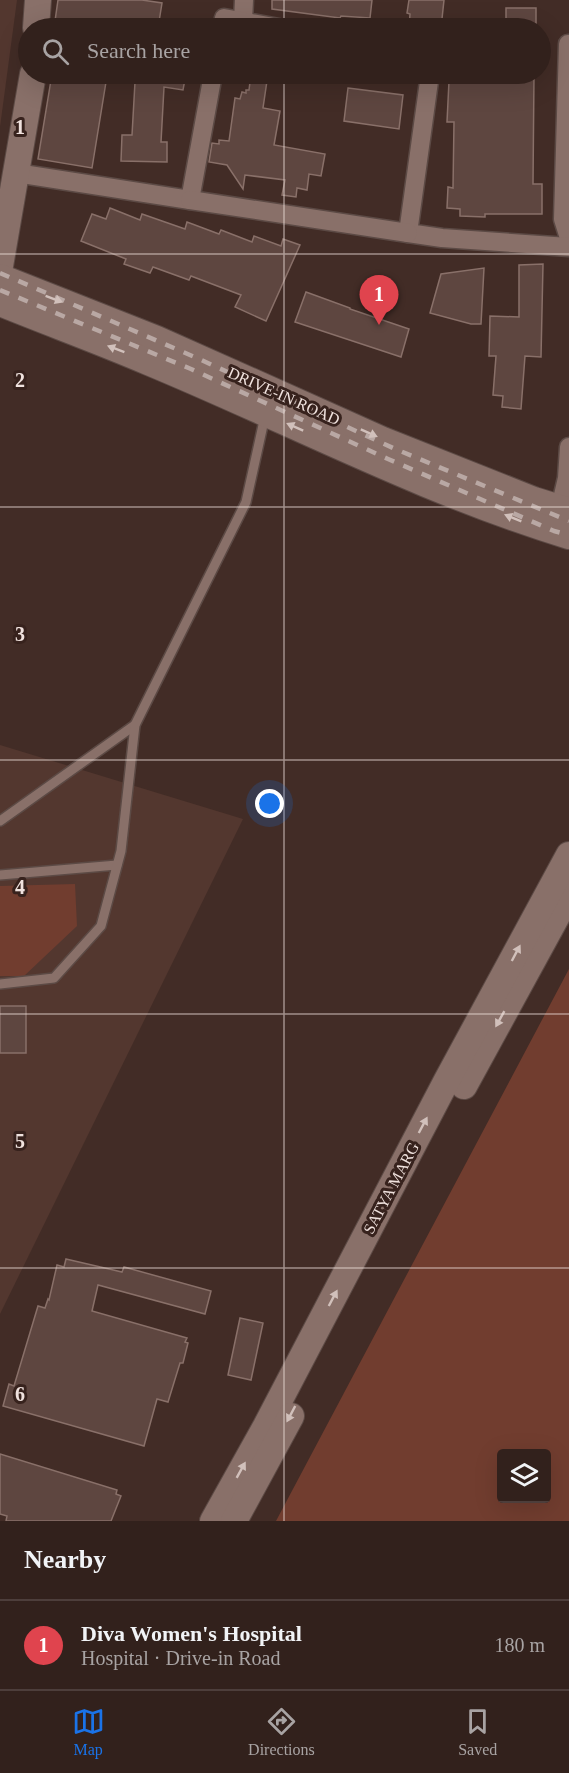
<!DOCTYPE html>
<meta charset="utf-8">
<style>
:root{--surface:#32211c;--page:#3a2925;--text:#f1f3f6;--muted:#a8a3a3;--line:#4d3e3b;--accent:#1a73e8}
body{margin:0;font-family:"Times New Roman",serif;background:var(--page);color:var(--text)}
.controls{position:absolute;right:18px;bottom:18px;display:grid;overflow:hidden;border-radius:6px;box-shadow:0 6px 24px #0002}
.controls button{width:54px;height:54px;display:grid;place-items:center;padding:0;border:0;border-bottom:2px solid var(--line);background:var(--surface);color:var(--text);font:30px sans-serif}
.you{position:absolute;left:270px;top:804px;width:21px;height:21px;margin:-15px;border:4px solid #fff;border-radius:50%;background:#1a73e8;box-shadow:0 0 0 9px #1a73e833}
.badge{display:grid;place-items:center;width:39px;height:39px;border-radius:50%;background:var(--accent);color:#fff;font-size:20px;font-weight:700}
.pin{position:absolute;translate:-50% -50px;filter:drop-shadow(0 2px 3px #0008)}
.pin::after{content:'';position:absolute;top:32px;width:21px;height:18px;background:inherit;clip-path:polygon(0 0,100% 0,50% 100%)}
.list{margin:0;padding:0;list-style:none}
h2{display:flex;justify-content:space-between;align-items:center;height:78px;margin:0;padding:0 24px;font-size:26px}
h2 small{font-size:20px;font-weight:400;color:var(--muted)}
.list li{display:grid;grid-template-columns:39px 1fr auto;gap:18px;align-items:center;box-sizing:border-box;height:90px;padding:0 24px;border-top:2px solid var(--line)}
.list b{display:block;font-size:22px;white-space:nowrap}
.list p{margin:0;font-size:20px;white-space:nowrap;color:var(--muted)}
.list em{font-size:20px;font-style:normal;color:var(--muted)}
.icon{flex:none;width:33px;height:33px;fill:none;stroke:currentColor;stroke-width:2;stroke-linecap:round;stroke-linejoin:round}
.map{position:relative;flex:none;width:569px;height:1521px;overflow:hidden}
.search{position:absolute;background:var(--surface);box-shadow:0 6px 24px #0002;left:18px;right:18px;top:18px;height:66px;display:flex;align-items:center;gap:15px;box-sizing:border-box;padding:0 21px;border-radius:33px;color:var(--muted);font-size:22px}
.sheet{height:168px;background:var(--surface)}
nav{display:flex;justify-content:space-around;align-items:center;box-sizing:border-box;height:84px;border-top:2px solid var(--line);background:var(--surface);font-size:16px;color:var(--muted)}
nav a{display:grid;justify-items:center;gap:3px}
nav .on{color:var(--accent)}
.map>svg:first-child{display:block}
</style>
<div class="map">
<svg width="569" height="1521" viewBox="0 0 569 1521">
<rect width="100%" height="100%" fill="#422c26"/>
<g fill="#53372f">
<polygon points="0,0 17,0 0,127"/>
<polygon points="0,745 243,819 0,1314"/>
</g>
<g fill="#713d2f" fill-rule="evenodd">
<polygon points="75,884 77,926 24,976 0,976 0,886"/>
<path d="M 569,969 L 569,1521 L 276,1521 ZM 502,1454 L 546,1454 L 546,1498 L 502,1498 Z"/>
</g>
<g fill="#5e4640" stroke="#897069" stroke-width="1.5">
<polygon points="58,0 142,0 162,3 158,28 54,28"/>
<polygon points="272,0 372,0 370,18 341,16 340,18 272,9"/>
<polygon points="409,0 444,0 441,28 409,28 410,14 407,13"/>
<rect x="506" y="8" width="30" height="20"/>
<polygon points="52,74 106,82 92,168 38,159"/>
<polygon points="131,74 186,74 183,90 164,87 161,142 167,142 167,162 121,161 122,135 132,135 135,82 130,81"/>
<polygon points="251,74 268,74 263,108 280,111 274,145 325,154 321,176 309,174 307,190 297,188 296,197 282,195 285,180 245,175 243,189 227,165 209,162 212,143 219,144 219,140 229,141 235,98 240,99 242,92 246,93 246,90 249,90"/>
<polygon points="505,74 534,74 533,184 542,184 542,214 485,214 485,217 460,216 460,209 447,208 448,187 453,188 454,122 447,122 449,81 505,83"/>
<polygon points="348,88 403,95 399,129 344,121"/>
<polygon points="110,208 140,220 142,214 185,229 187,222 219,234 221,230 252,242 254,236 281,246 283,239 300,245 266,321 235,307 241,295 191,276 189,280 153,267 150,273 124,264 126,259 81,241 92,214 106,219"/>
<polygon points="543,264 541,357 525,356 521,409 502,407 503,396 493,395 496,356 489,356 490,316 519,317 519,265"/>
<polygon points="484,268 481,324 471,324 430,313 441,274"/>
<polygon points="306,292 350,308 350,309 409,329 401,357 295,322"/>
<rect x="0" y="1006" width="26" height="47"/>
<polygon points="66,1259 122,1272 124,1267 211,1291 205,1314 98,1285 92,1311 187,1338 185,1342 188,1343 183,1363 180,1363 168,1402 157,1399 144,1446 3,1406 9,1384 14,1386 38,1306 45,1308 48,1299 49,1300 57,1265 64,1267"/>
<polygon points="240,1318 263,1323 251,1380 228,1375"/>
<polygon points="0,1454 117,1490 116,1494 121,1496 111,1521 6,1521 7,1516 0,1514"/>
</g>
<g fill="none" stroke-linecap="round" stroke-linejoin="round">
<g stroke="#5c4a45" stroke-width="12">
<g id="lane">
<polyline points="0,821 135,725"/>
<polyline points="0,875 117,865"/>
<polyline points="0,984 54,978 101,926 121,851 135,725 246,502 265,416"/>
</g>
</g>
<g stroke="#5c4a45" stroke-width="21">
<g id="street">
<polyline points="243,21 244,0"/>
<polyline points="222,28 224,18 279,28"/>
<polyline points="568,44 563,219 569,238"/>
<polyline points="430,74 408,233 442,238 569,247"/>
<polyline points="16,173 190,200 213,74"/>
<polyline points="190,200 408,233"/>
<polyline points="560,508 567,478 569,447"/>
</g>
</g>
<g stroke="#5c4a45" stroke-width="28">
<g id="secondary">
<polyline points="36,28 38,0"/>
<polyline points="0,266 33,74"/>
<polyline points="0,277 157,339 383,440 534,500 569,511"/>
<path d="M 0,303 C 49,323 99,341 148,362 C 288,420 424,492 569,536"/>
<polyline points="464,1086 569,894"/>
<polyline points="213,1521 266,1426 447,1080 569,855"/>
<polyline points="234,1521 291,1416"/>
</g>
</g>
<use href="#lane" stroke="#897069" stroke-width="9"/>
<use href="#street" stroke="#897069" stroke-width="18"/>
<use href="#secondary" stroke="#897069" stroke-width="26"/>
<g stroke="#b9a8a4" stroke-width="4.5" stroke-dasharray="10 10" stroke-linecap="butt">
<polyline points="0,273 197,358 393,448 569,521"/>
<polyline points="0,290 191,369 388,459 554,531 569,535"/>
</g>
</g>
<defs><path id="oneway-solid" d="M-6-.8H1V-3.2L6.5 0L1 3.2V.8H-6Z" transform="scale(1.5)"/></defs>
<g fill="#d1c0bb">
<use href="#oneway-solid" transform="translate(54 299) rotate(21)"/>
<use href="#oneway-solid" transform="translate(116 349) rotate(-159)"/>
<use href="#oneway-solid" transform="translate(295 427) rotate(-156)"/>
<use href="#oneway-solid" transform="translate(369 433) rotate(24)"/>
<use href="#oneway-solid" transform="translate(513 518) rotate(-158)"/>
<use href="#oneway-solid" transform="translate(516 953) rotate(-62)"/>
<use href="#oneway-solid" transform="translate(500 1019) rotate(119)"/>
<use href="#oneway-solid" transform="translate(423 1125) rotate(-62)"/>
<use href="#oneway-solid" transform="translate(333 1298) rotate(-62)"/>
<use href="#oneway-solid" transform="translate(291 1414) rotate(118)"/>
<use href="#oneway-solid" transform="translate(241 1470) rotate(-61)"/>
</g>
<path fill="none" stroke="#f0e2de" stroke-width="1.5" stroke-opacity="0.55" d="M 284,0 L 284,28M 284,74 L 284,1521M 0,254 L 569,254M 0,507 L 569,507M 0,760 L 569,760M 0,1014 L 569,1014M 0,1268 L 569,1268"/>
<g text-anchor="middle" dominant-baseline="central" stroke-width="6" stroke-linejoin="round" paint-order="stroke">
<g font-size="16" fill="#f0e2de" stroke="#37221d">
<text transform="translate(284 396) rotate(24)">DRIVE-IN ROAD</text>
<text transform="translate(391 1188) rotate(-62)">SATYA MARG</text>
</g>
</g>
<g font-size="20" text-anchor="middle" font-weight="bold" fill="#f0e2de" stroke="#37221d" stroke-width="6" stroke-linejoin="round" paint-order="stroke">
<text x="20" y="134">1</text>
<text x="20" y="387">2</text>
<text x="20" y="641">3</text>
<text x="20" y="894">4</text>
<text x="20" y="1148">5</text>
<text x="20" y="1401">6</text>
</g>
</svg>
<div class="controls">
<button><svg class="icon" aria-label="layers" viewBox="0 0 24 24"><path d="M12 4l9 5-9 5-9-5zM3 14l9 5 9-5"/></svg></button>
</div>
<div class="you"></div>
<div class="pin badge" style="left:379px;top:325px;background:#e0444e">1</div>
<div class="search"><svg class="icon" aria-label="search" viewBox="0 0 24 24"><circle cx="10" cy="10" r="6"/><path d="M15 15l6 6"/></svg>Search here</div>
</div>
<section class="sheet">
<h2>Nearby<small></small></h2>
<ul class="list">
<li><span class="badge" style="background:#e0444e">1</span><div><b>Diva Women's Hospital</b><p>Hospital · Drive-in Road</p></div><em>180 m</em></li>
</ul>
</section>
<nav>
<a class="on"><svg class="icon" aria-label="map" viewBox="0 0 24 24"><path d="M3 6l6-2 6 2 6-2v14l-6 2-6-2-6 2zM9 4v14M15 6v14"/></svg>Map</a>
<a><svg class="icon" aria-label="directions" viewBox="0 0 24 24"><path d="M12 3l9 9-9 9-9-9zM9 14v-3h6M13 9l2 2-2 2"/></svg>Directions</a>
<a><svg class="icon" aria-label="saved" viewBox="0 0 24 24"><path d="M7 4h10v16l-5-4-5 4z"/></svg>Saved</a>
</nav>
